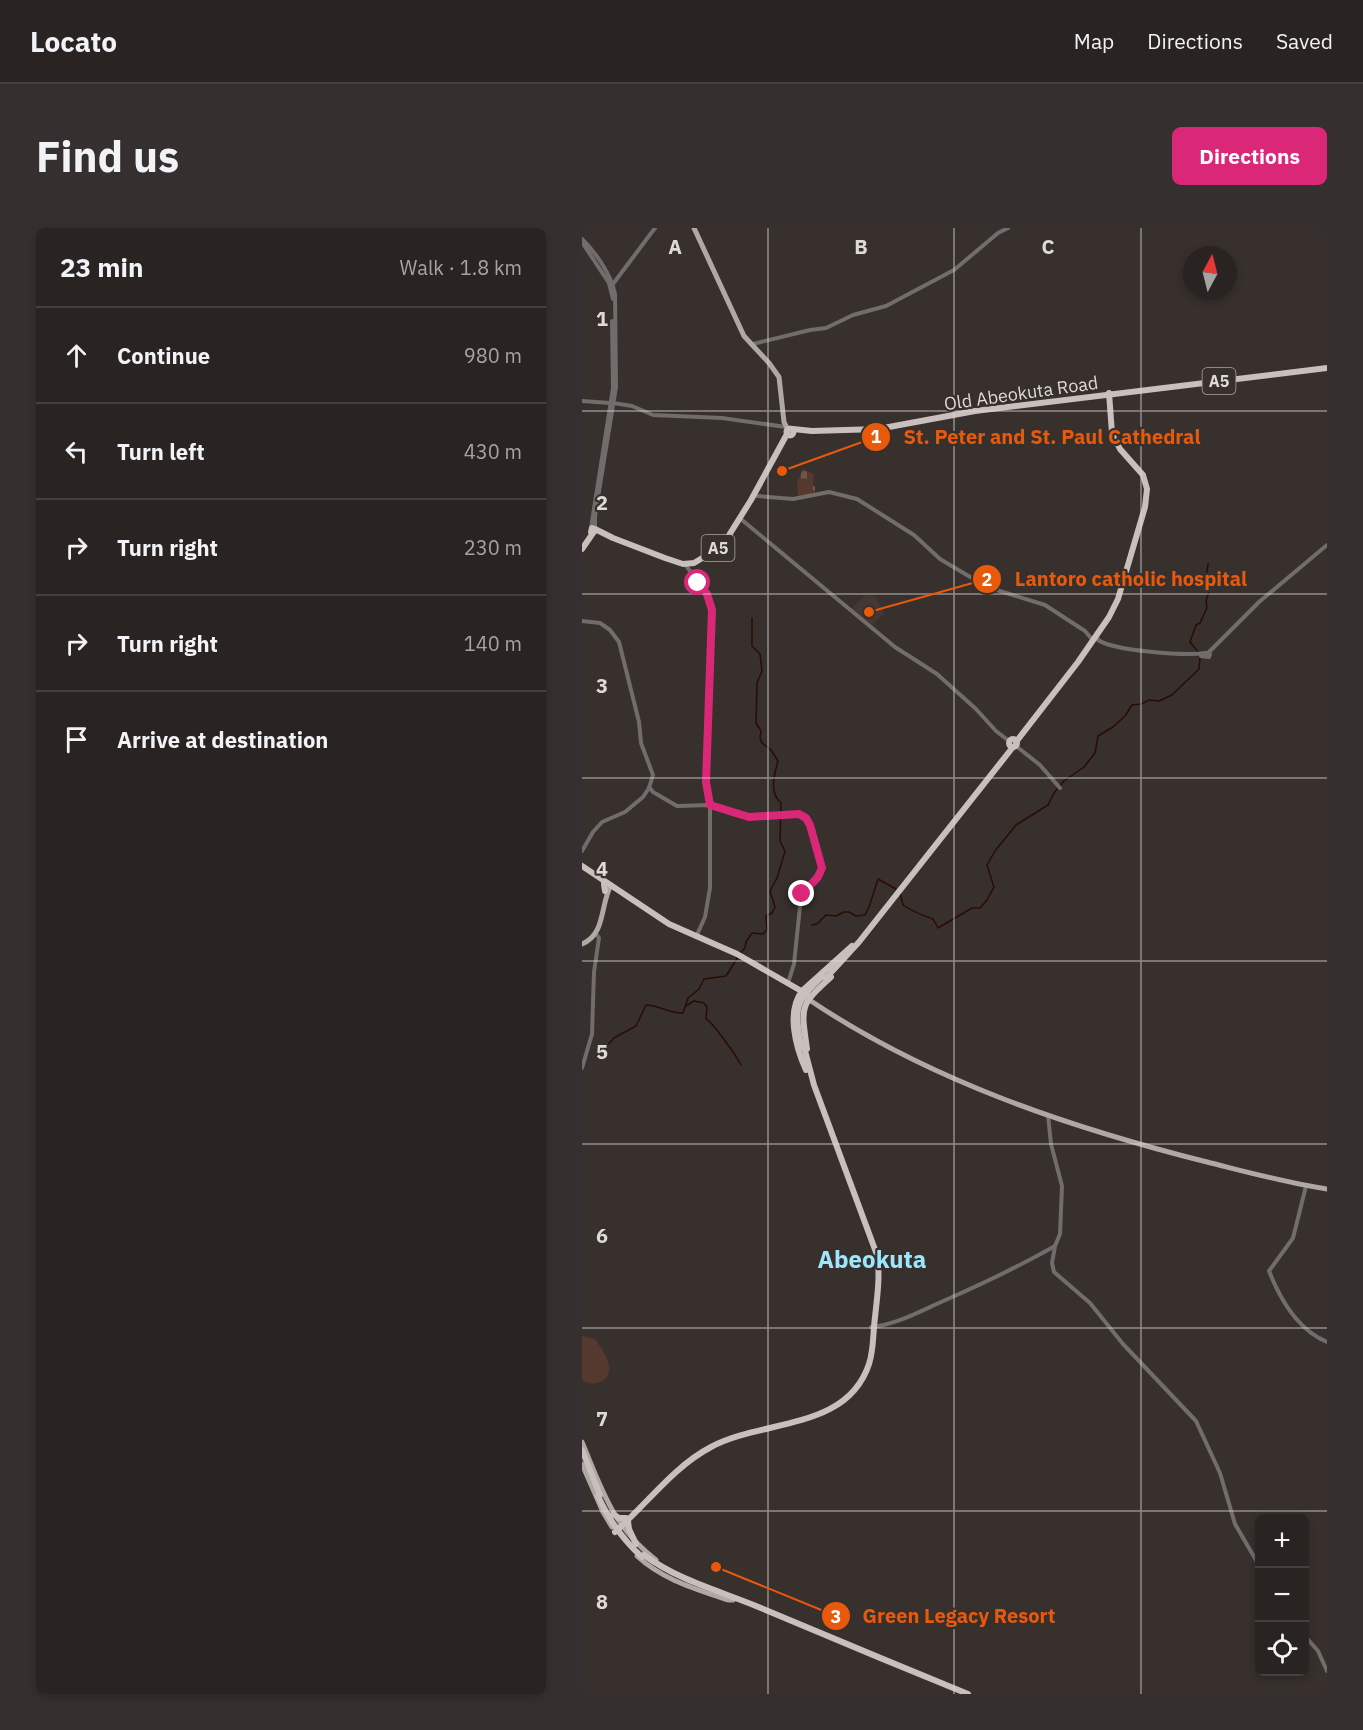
<!DOCTYPE html>
<meta charset="utf-8">
<style>
:root{--surface:#292422;--page:#35302f;--text:#f1f3f6;--muted:#a5a4a5;--line:#454140;--accent:#db2777}
body{margin:0;font-family:"IBM Plex Sans",sans-serif;background:var(--page);color:var(--text)}
.controls{position:absolute;right:18px;bottom:18px;display:grid;overflow:hidden;border-radius:9px;box-shadow:0 3px 9px #0003}
.controls button{width:54px;height:54px;display:grid;place-items:center;padding:0;border:0;border-bottom:2px solid var(--line);background:var(--surface);color:var(--text);font:30px sans-serif}
.compass{position:absolute;left:601px;top:18px;width:54px;height:54px;border-radius:50%;background:var(--surface);box-shadow:0 3px 9px #0003;rotate:7deg}
.stop{position:absolute;width:18px;height:18px;margin:-14px;border:4px solid #db2777;border-radius:50%;background:#fff}
.stop.end{background:#db2777;border-color:#fff;box-shadow:0 2px 6px #0008}
.list{margin:0;padding:0;list-style:none}
h2{display:flex;justify-content:space-between;align-items:center;height:78px;margin:0;padding:0 24px;font-size:26px}
h2 small{font-size:20px;font-weight:400;color:var(--muted)}
.list li{display:grid;grid-template-columns:39px 1fr auto;gap:18px;align-items:center;box-sizing:border-box;height:96px;padding:0 24px;border-top:2px solid var(--line)}
.list b{display:block;font-size:22px;white-space:nowrap}
.list em{font-size:20px;font-style:normal;color:var(--muted)}
.icon{flex:none;width:33px;height:33px;fill:none;stroke:currentColor;stroke-width:2;stroke-linecap:round;stroke-linejoin:round}
.map{position:relative;flex:none;width:745px;height:1466px;overflow:hidden;border-radius:9px}
header{display:flex;align-items:center;gap:36px;box-sizing:border-box;height:84px;padding:0 30px;background:var(--surface);border-bottom:2px solid var(--line)}
header strong{font-size:28px}
nav{display:flex;gap:33px;margin-inline-start:auto;font-size:21px}
.intro{display:flex;align-items:center;justify-content:space-between;box-sizing:border-box;height:144px;padding:0 36px}
h1{margin:0;font-size:42px}
.button{padding:15px 27px;border-radius:9px;background:var(--accent);color:#fff;font-size:21px;font-weight:700}
main{display:flex;gap:36px;padding:0 36px}
aside{flex:1;background:var(--surface);border-radius:9px;box-shadow:0 3px 9px #0003}
.map>svg:first-child{display:block}
</style>
<header>
<strong>Locato</strong>
<nav><a>Map</a><a>Directions</a><a>Saved</a></nav>
</header>
<div class="intro"><h1>Find us</h1><a class="button">Directions</a></div>
<main>
<aside>
<h2>23 min<small>Walk · 1.8 km</small></h2>
<ul class="list">
<li><svg class="icon" aria-label="ahead" viewBox="0 0 24 24"><path d="M12 20V5M6 11l6-6 6 6"/></svg><div><b>Continue</b></div><em>980 m</em></li>
<li><svg class="icon" aria-label="left" viewBox="0 0 24 24"><path d="M17 20v-9H6M10 6l-5 5 5 5"/></svg><div><b>Turn left</b></div><em>430 m</em></li>
<li><svg class="icon" aria-label="right" viewBox="0 0 24 24"><path d="M7 20v-9h11M14 6l5 5-5 5"/></svg><div><b>Turn right</b></div><em>230 m</em></li>
<li><svg class="icon" aria-label="right" viewBox="0 0 24 24"><path d="M7 20v-9h11M14 6l5 5-5 5"/></svg><div><b>Turn right</b></div><em>140 m</em></li>
<li><svg class="icon" aria-label="arrive" viewBox="0 0 24 24"><path d="M6 21V4h12l-3 4 3 4H6"/></svg><div><b>Arrive at destination</b></div></li>
</ul>
</aside>
<div class="map">
<svg width="745" height="1466" viewBox="0 0 745 1466">
<defs>
<pattern id="cemetery-stones" width="16" height="16" patternUnits="userSpaceOnUse" patternTransform="scale(1.5)"><rect width="16" height="16" fill="#55382e"/><path d="M2 7V4a2 2 0 0 1 4 0v3zM10 15v-3a2 2 0 0 1 4 0v3z" fill="#6d544c"/></pattern>
</defs>
<rect width="100%" height="100%" fill="#37302d"/>
<polygon fill="#453732" points="283,367 294,369 303,387 299,388 289,398 269,381"/>
<polygon fill="url(#cemetery-stones)" points="221,241 232,246 231,257 233,259 233,265 216,268 215,254"/>
<path fill="#55382e" d="M 0,1108 L 13,1111 C 18,1118 26,1129 27,1138 C 29,1154 12,1160 0,1152 Z"/>
<g fill="none" stroke-linecap="round" stroke-linejoin="round">
<g stroke="#2b0c02" stroke-width="1.5">
<polyline points="617,425 608,414 614,397 618,395 625,380 624,373 627,363 624,350 626,336"/>
<path d="M 318,665 L 321,677 C 331,684 340,687 351,691 L 356,700 L 390,680 L 398,680 L 405,672 L 412,659 L 405,637 L 413,623 L 434,597 L 466,577 L 472,565 L 482,553 L 502,539 L 513,525 L 516,508 L 531,499 L 543,488 L 550,477 L 559,476 L 567,472 L 577,473 L 590,467 L 617,441 L 618,430"/>
<polyline points="230,697 235,696 244,687 254,688 262,684 267,684 274,688 283,687 287,679 296,651 314,661"/>
<path d="M 159,724 L 163,720 L 164,714 L 170,705 L 181,706 L 185,702 L 184,688 L 190,685 L 193,679 L 188,663 L 195,650 L 203,623 L 198,613 L 199,575 C 187,565 192,547 196,533 L 189,522 L 180,515 L 178,510 L 179,503 L 174,495 L 175,455 L 180,443 L 178,426 L 170,418 L 170,390"/>
<path d="M 104,778 L 112,773 L 122,775 L 125,779 L 124,791 C 130,793 155,829 159,837"/>
<path d="M 22,821 L 32,810 L 54,798 L 64,777 C 77,777 88,786 101,785 L 106,770 L 117,761 L 122,751 L 144,748 L 156,729"/>
</g>
<g stroke="#716d6c" stroke-width="4">
<path d="M 0,11 C 14,25 29,46 33,66 L 34,159 L 13,288 L 13,300"/>
<polyline points="0,14 27,55 31,71"/>
<polyline points="31,56 73,0"/>
<polyline points="171,116 228,102 244,100 271,87 304,78 372,42 416,5 426,0"/>
<polyline points="0,173 28,175"/>
<polyline points="31,175 50,178 71,187 140,190 204,199"/>
<polyline points="175,268 211,271 247,264 275,271 332,307 358,331 405,359 463,377 503,403 509,410"/>
<polyline points="160,292 313,419 355,446 394,481 414,503 427,513"/>
<polyline points="9,300 31,160 30,93"/>
<polyline points="105,339 125,366 130,382 124,554 128,577 128,660 123,689 114,709"/>
<polyline points="0,393 18,395 28,402 37,414 57,494 59,515 71,547 67,560 61,569 43,584 20,594 11,604 0,623"/>
<path d="M 515,408 L 516,412 C 533,423 602,428 624,425"/>
<polygon points="624,425 628,426 627,429 619,428"/>
<polyline points="626,425 677,374 745,317"/>
<polyline points="434,518 458,537 478,560"/>
<polyline points="67,559 71,564 95,578 128,577 151,586 167,589 221,587 228,598 239,641 219,669 212,736 206,755"/>
<polyline points="0,840 10,806 12,744 17,710 14,706"/>
<path d="M 724,958 L 711,1010 L 687,1043 C 698,1071 716,1102 745,1114"/>
<polyline points="473,1018 470,1035 472,1044 508,1075 541,1116 614,1193 638,1245 653,1296 678,1339"/>
<path d="M 289,1099 C 313,1097 337,1084 359,1074 C 398,1057 436,1039 473,1018 L 478,1006 L 480,958 L 469,916 L 466,887"/>
<polyline points="722,1407 736,1423 745,1443"/>
</g>
<g stroke="#b0a8a5" stroke-width="5">
<polyline points="112,0 162,108 187,135 197,149 202,194 206,202"/>
<path d="M 0,716 C 24,706 18,677 29,657"/>
<path d="M 226,771 C 346,852 486,899 625,934 C 665,944 705,955 745,961"/>
<path d="M 0,1214 C 20,1262 31,1299 74,1332"/>
<polyline points="0,1236 21,1284 30,1299"/>
<path d="M 55,1328 C 81,1352 114,1361 146,1372 L 151,1372"/>
</g>
<g stroke="#c9bfbc" stroke-width="6">
<circle cx="208" cy="204" r="3.5"/>
<polyline points="211,201 230,203 296,201 393,183 745,140"/>
<polyline points="13,301 10,300 9,304 12,304 13,301 31,310 83,330 101,336 112,335 135,321 144,312 169,272 205,206"/>
<polyline points="0,321 11,305"/>
<circle cx="431" cy="515" r="4"/>
<polyline points="434,514 496,434 527,389 536,371 563,279 565,261 561,247 538,221 530,205 527,165"/>
<polyline points="0,638 87,696 155,726 228,768"/>
<polyline points="22,656 23,663"/>
<polyline points="244,750 277,714 431,519"/>
<path d="M 225,821 C 219,778 217,778 249,749"/>
<path d="M 224,842 C 214,820 204,784 220,763 L 270,718"/>
<polyline points="0,1222 18,1267"/>
<polyline points="31,1286 37,1290 44,1290"/>
<polyline points="46,1293 47,1301 54,1316"/>
<path d="M 33,1304 C 65,1276 91,1239 129,1219 C 181,1191 265,1203 287,1136 C 291,1124 291,1111 292,1099 C 294,1076 299,1050 295,1027 L 232,857 L 222,819"/>
<path d="M 62,1327 C 96,1352 135,1362 174,1378 C 245,1408 315,1437 386,1466"/>
</g>
<polyline stroke="#bfbab8" stroke-width="1.5" stroke-dasharray="3 6" stroke-linecap="butt" points="744,1466 745,1465"/>
<g stroke="#c9bfbc" stroke-width="6">
<path d="M 219,819 C 213,782 211,774 241,748"/>
<path d="M 16,1268 C 27,1292 40,1311 60,1329"/>
</g>
</g>
<g fill="none" stroke-linecap="round" stroke-linejoin="round">
<polyline stroke="#db2777" stroke-width="8" points="116,355 125,366 130,382 124,554 128,577 167,589 217,586 224,590 228,597 240,640 236,649 220,666"/>
</g>
<path fill="none" stroke="#dfdad8" stroke-width="1.5" stroke-opacity="0.55" d="M 186,0 L 186,1466M 372,0 L 372,1466M 559,0 L 559,1466M 0,183 L 745,183M 0,366 L 745,366M 0,550 L 745,550M 0,733 L 745,733M 0,916 L 745,916M 0,1100 L 745,1100M 0,1283 L 745,1283"/>
<g text-anchor="middle" dominant-baseline="central" stroke-width="4.5" stroke-linejoin="round" paint-order="stroke">
<g fill="#37302d" stroke="#ada7a5" stroke-width="1.5">
<rect x="620.5" y="140" width="33" height="26" rx="4.5"/>
<rect x="119.5" y="307" width="33" height="26" rx="4.5"/>
</g>
<g font-size="16" font-weight="bold" fill="#dfdad8">
<text x="637" y="153">A5</text>
<text x="136" y="320">A5</text>
</g>
<g font-size="18" fill="#dfdad8" stroke="#37302d">
<text transform="translate(439 165) rotate(-8)">Old Abeokuta Road</text>
</g>
<g font-size="24" font-weight="bold" fill="#9ce6fe" stroke="#37302d">
<text x="290" y="1031">Abeokuta</text>
</g>
</g>
<g font-size="20" text-anchor="middle" font-weight="bold" fill="#dfdad8" stroke="#37302d" stroke-width="4.5" stroke-linejoin="round" paint-order="stroke">
<text x="93" y="26">A</text>
<text x="279" y="26">B</text>
<text x="466" y="26">C</text>
<text x="20" y="98">1</text>
<text x="20" y="282">2</text>
<text x="20" y="465">3</text>
<text x="20" y="648">4</text>
<text x="20" y="831">5</text>
<text x="20" y="1015">6</text>
<text x="20" y="1198">7</text>
<text x="20" y="1381">8</text>
</g>
<path fill="none" stroke="#e8590c" stroke-width="2" d="M200 243L294 209M287 384L405 351M134 1339L254 1388"/>
<g fill="#e8590c" stroke="#37302d" stroke-width="2">
<circle cx="200" cy="243" r="6"/>
<circle cx="287" cy="384" r="6"/>
<circle cx="134" cy="1339" r="6"/>
<circle cx="294" cy="209" r="15"/>
<circle cx="405" cy="351" r="15"/>
<circle cx="254" cy="1388" r="15"/>
</g>
<g font-size="18" text-anchor="middle" font-weight="bold" fill="#fff">
<text x="294" y="215">1</text>
<text x="405" y="358">2</text>
<text x="254" y="1395">3</text>
</g>
<g font-size="20" text-anchor="middle" font-weight="bold" fill="#e8590c" stroke="#37302d" stroke-width="4.5" stroke-linejoin="round" paint-order="stroke">
<text x="470" y="216">St. Peter and St. Paul Cathedral</text>
<text x="549" y="358">Lantoro catholic hospital</text>
<text x="377" y="1395">Green Legacy Resort</text>
</g>
</svg>
<div class="controls">
<button>+</button>
<button>−</button>
<button><svg class="icon" aria-label="locate" viewBox="0 0 24 24"><circle cx="12" cy="12" r="6"/><path d="M12 2v4M12 18v4M2 12h4M18 12h4"/></svg></button>
</div>
<svg class="compass" viewBox="-18 -18 36 36"><path d="M0-13l5 13h-10z" fill="#e53935"/><path d="M0 13l5-13h-10z" fill="#a5a4a5"/></svg>
<div class="stop" style="left:116px;top:355px"></div>
<div class="stop end" style="left:220px;top:666px"></div>
</div>
</main>
